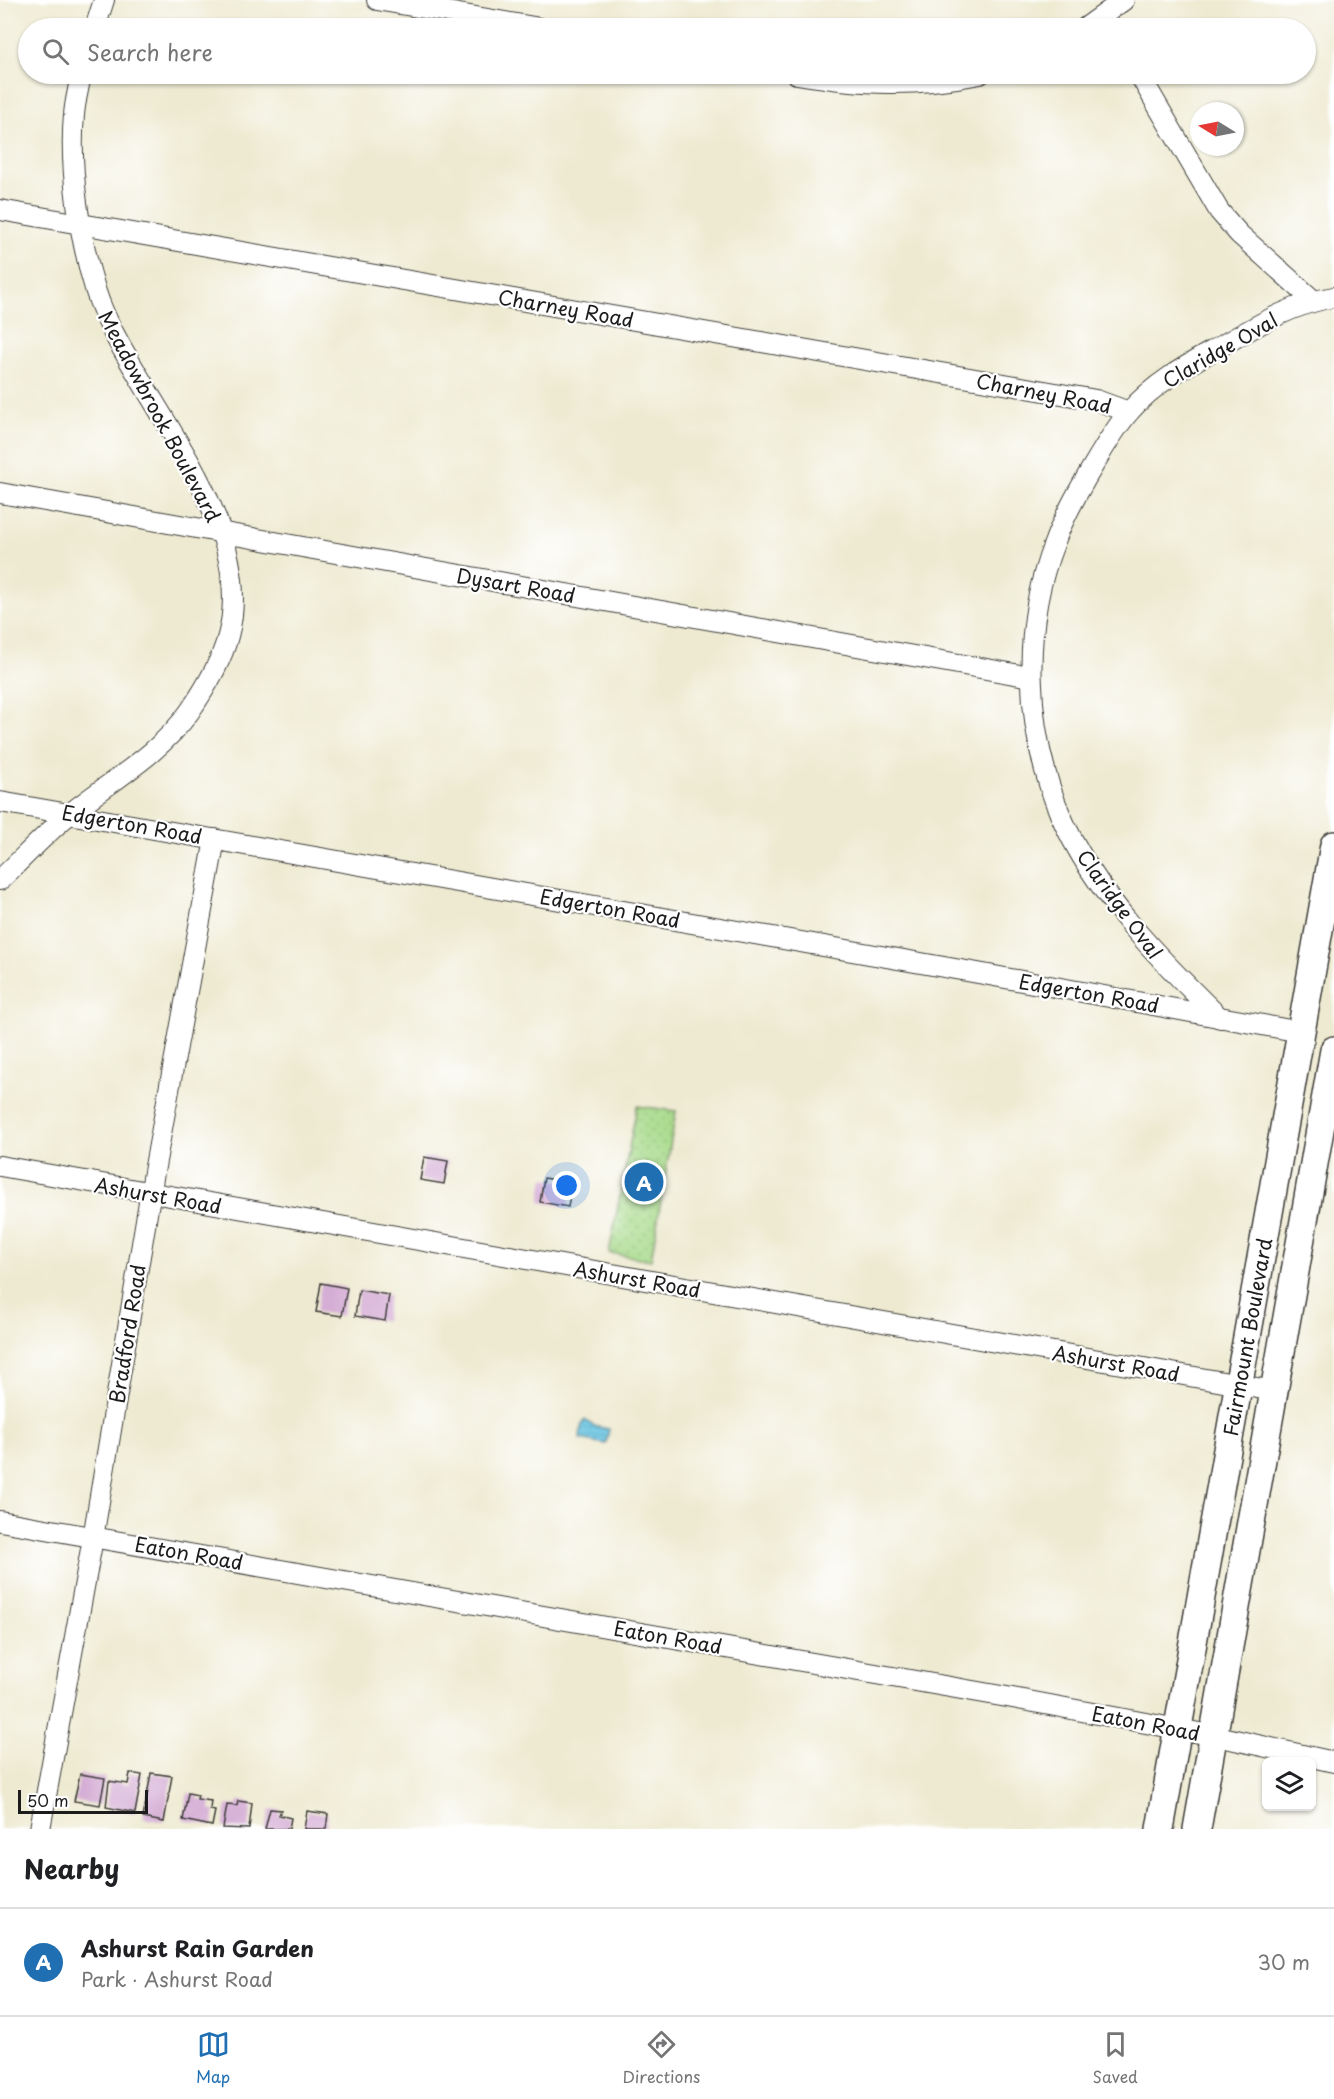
<!DOCTYPE html>
<meta charset="utf-8">
<style>
:root{--surface:#fff;--page:#f6f6f6;--text:#202124;--muted:#757577;--line:#e0e0e0;--accent:#1f6fb2}
body{margin:0;font-family:"Playpen Sans",sans-serif;background:var(--page);color:var(--text)}
.controls{position:absolute;right:18px;bottom:18px;display:grid;overflow:hidden;border-radius:9px;box-shadow:0 2px 4px #0004}
.controls button{width:54px;height:54px;display:grid;place-items:center;padding:0;border:0;border-bottom:2px solid var(--line);background:var(--surface);color:var(--text);font:30px sans-serif}
.compass{position:absolute;left:1190px;top:102px;width:54px;height:54px;border-radius:50%;background:var(--surface);box-shadow:0 2px 4px #0004;rotate:280deg}
.scale{position:absolute;left:18px;bottom:15px;width:130px;box-sizing:border-box;padding-left:6px;border:3px solid #1c1c1c;border-top:0;font-size:16px;line-height:21px;white-space:nowrap;color:#1c1c1c;-webkit-text-stroke:4px #fff;paint-order:stroke}
.you{position:absolute;left:567px;top:1186px;width:21px;height:21px;margin:-15px;border:4px solid #fff;border-radius:50%;background:#1a73e8;box-shadow:0 0 0 9px #1a73e833}
.badge{display:grid;place-items:center;width:39px;height:39px;border-radius:50%;background:var(--accent);color:#fff;font-size:20px;font-weight:700}
.pin{position:absolute;translate:-50% -50%;border:3px solid #fff;box-shadow:0 2px 6px #0006}
.list{margin:0;padding:0;list-style:none}
h2{display:flex;justify-content:space-between;align-items:center;height:78px;margin:0;padding:0 24px;font-size:26px}
h2 small{font-size:20px;font-weight:400;color:var(--muted)}
.list li{display:grid;grid-template-columns:39px 1fr auto;gap:18px;align-items:center;box-sizing:border-box;height:108px;padding:0 24px;border-top:2px solid var(--line)}
.list b{display:block;font-size:22px;white-space:nowrap}
.list p{margin:0;font-size:20px;white-space:nowrap;color:var(--muted)}
.list em{font-size:20px;font-style:normal;color:var(--muted)}
.icon{flex:none;width:33px;height:33px;fill:none;stroke:currentColor;stroke-width:2;stroke-linecap:round;stroke-linejoin:round}
.map{position:relative;flex:none;width:1334px;height:1829px;overflow:hidden}
.search{position:absolute;background:var(--surface);box-shadow:0 2px 4px #0004;left:18px;right:18px;top:18px;height:66px;display:flex;align-items:center;gap:15px;box-sizing:border-box;padding:0 21px;border-radius:33px;color:var(--muted);font-size:22px}
.sheet{height:186px;background:var(--surface)}
nav{display:flex;justify-content:space-around;align-items:center;box-sizing:border-box;height:84px;border-top:2px solid var(--line);background:var(--surface);font-size:16px;color:var(--muted)}
nav a{display:grid;justify-items:center;gap:3px}
nav .on{color:var(--accent)}
.map>svg:first-child{display:block}
</style>
<div class="map">
<svg width="1334" height="1829" viewBox="0 0 1334 1829">
<defs>
<pattern id="park-dots" width="8" height="8" patternUnits="userSpaceOnUse" patternTransform="scale(1.5)"><rect width="8" height="8" fill="#a7da8a"/><path d="M2 2h.1M6 6h.1" fill="none" stroke="#8fba76" stroke-width="1.8" stroke-linecap="round"/></pattern>
<pattern id="water-rules" width="6" height="5" patternUnits="userSpaceOnUse" patternTransform="scale(1.5)"><rect width="6" height="5" fill="#63c3e1"/><path d="M0 2.5h6" fill="none" stroke="#55a7c0"/></pattern>
</defs>
<rect width="100%" height="100%" fill="#fff"/>
<filter id="ink" filterUnits="userSpaceOnUse"><feTurbulence type="fractalNoise" baseFrequency=".0167" numOctaves="2"/><feDisplacementMap in="SourceGraphic" scale="12" xChannelSelector="R" yChannelSelector="G"/><feConvolveMatrix kernelMatrix="1 2 1 2 8 2 1 2 1" color-interpolation-filters="sRGB"/></filter>
<filter id="wash" filterUnits="userSpaceOnUse"><feTurbulence type="fractalNoise" baseFrequency=".008" numOctaves="4" result="noise"/><feDisplacementMap in="SourceGraphic" scale="24" xChannelSelector="R" yChannelSelector="G"/><feGaussianBlur stdDeviation="1.35" result="paint"/><feColorMatrix in="noise" values="0 0 0 0 0 0 0 0 0 0 0 0 0 0 0 0 0 1.4 0 .05"/><feComposite in="paint" operator="in"/></filter>
<g filter="url(#wash)">
<rect width="100%" height="100%" fill="#eeead1"/>
<polygon fill="url(#park-dots)" stroke="#627b53" stroke-width="1.5" points="637,1106 676,1111 651,1260 609,1253"/>
<polygon fill="url(#water-rules)" stroke="#40707e" stroke-width="1.5" points="585,1419 593,1426 609,1429 606,1444 580,1439 581,1427"/>
<g id="blocks">
<g fill="#d5aed6">
<polygon points="424,1157 448,1161 444,1184 420,1180"/>
<polygon points="544,1178 572,1183 568,1207 540,1202"/>
<polygon points="321,1283 347,1288 342,1316 316,1312"/>
<polygon points="359,1290 389,1295 385,1321 355,1316"/>
<polygon points="130,1773 142,1775 135,1813 106,1807 109,1781 128,1784"/>
<polygon points="151,1773 172,1776 164,1822 143,1818"/>
<polygon points="80,1774 105,1778 100,1805 74,1801"/>
<polygon points="188,1793 198,1795 197,1799 211,1801 210,1810 215,1811 212,1826 183,1820"/>
<polygon points="238,1801 252,1803 249,1829 223,1828 227,1805 237,1806"/>
<polygon points="270,1809 281,1810 279,1815 291,1818 289,1829 265,1829"/>
<polygon points="307,1811 328,1814 326,1829 304,1829"/>
</g>
</g>
</g>
<g filter="url(#ink)">
<use href="#blocks" fill-opacity="0" stroke="#3c3b37" stroke-width="1.5"/>
<g fill="none" stroke-linecap="round" stroke-linejoin="round">
<g stroke="#3c3b37" stroke-width="22">
<g id="minor">
<polyline points="377,0 540,28"/>
<polyline points="95,28 104,0"/>
<polyline points="1085,28 1124,0"/>
<path d="M 797,74 C 863,85 914,87 980,74"/>
<polyline points="1139,74 1219,211 1239,234 1314,301"/>
<polyline points="0,210 1096,400 1129,412"/>
<polyline points="0,493 1031,677"/>
<polyline points="0,802 978,973 1301,1032"/>
<path d="M 0,880 C 24,857 47,832 72,812 C 112,780 160,754 190,711 C 205,689 221,663 228,636 C 253,545 179,447 136,372 C 121,347 105,320 96,292 C 80,241 69,168 74,115 C 75,101 79,87 81,74"/>
<path d="M 1220,1018 C 1158,958 1095,894 1060,814 C 1025,730 1021,626 1055,541 C 1063,519 1074,499 1086,478 C 1099,456 1112,432 1129,412 C 1156,381 1193,362 1228,342 C 1261,323 1296,303 1334,297"/>
<polyline points="0,1166 1274,1391"/>
<polyline points="0,1521 1007,1697 1226,1738 1334,1762"/>
<polyline points="40,1829 93,1538 154,1172 215,839"/>
</g>
</g>
<g stroke="#3c3b37" stroke-width="30">
<g id="secondary">
<polyline points="1160,1829 1334,845"/>
<polyline points="1197,1829 1334,1050"/>
</g>
</g>
<use href="#minor" stroke="#fff" stroke-width="20"/>
<use href="#secondary" stroke="#fff" stroke-width="27"/>
</g>
</g>
<g text-anchor="middle" dominant-baseline="central" stroke-width="4.5" stroke-linejoin="round" paint-order="stroke">
<g font-size="20" fill="#1c1c1c" stroke="#fff">
<text transform="translate(566 308) rotate(10)">Charney Road</text>
<text transform="translate(1220 350) rotate(-30)">Claridge Oval</text>
<text transform="translate(1044 393) rotate(11)">Charney Road</text>
<text transform="translate(160 416) rotate(62)">Meadowbrook Boulevard</text>
<text transform="translate(516 585) rotate(10)">Dysart Road</text>
<text transform="translate(132 824) rotate(10)">Edgerton Road</text>
<text transform="translate(1120 904) rotate(54)">Claridge Oval</text>
<text transform="translate(610 908) rotate(10)">Edgerton Road</text>
<text transform="translate(1089 993) rotate(10)">Edgerton Road</text>
<text transform="translate(158 1195) rotate(10)">Ashurst Road</text>
<text transform="translate(637 1279) rotate(10)">Ashurst Road</text>
<text transform="translate(127 1334) rotate(-81)">Bradford Road</text>
<text transform="translate(1247 1337) rotate(-80)">Fairmount Boulevard</text>
<text transform="translate(1116 1363) rotate(10)">Ashurst Road</text>
<text transform="translate(189 1553) rotate(10)">Eaton Road</text>
<text transform="translate(668 1637) rotate(10)">Eaton Road</text>
<text transform="translate(1146 1723) rotate(11)">Eaton Road</text>
</g>
</g>
</svg>
<div class="controls">
<button><svg class="icon" aria-label="layers" viewBox="0 0 24 24"><path d="M12 4l9 5-9 5-9-5zM3 14l9 5 9-5"/></svg></button>
</div>
<svg class="compass" viewBox="-18 -18 36 36"><path d="M0-13l5 13h-10z" fill="#e53935"/><path d="M0 13l5-13h-10z" fill="#757577"/></svg>
<div class="scale">50 m</div>
<div class="you"></div>
<div class="pin badge" style="left:644px;top:1182px">A</div>
<div class="search"><svg class="icon" aria-label="search" viewBox="0 0 24 24"><circle cx="10" cy="10" r="6"/><path d="M15 15l6 6"/></svg>Search here</div>
</div>
<section class="sheet">
<h2>Nearby<small></small></h2>
<ul class="list">
<li><span class="badge">A</span><div><b>Ashurst Rain Garden</b><p>Park · Ashurst Road</p></div><em>30 m</em></li>
</ul>
</section>
<nav>
<a class="on"><svg class="icon" aria-label="map" viewBox="0 0 24 24"><path d="M3 6l6-2 6 2 6-2v14l-6 2-6-2-6 2zM9 4v14M15 6v14"/></svg>Map</a>
<a><svg class="icon" aria-label="directions" viewBox="0 0 24 24"><path d="M12 3l9 9-9 9-9-9zM9 14v-3h6M13 9l2 2-2 2"/></svg>Directions</a>
<a><svg class="icon" aria-label="saved" viewBox="0 0 24 24"><path d="M7 4h10v16l-5-4-5 4z"/></svg>Saved</a>
</nav>
